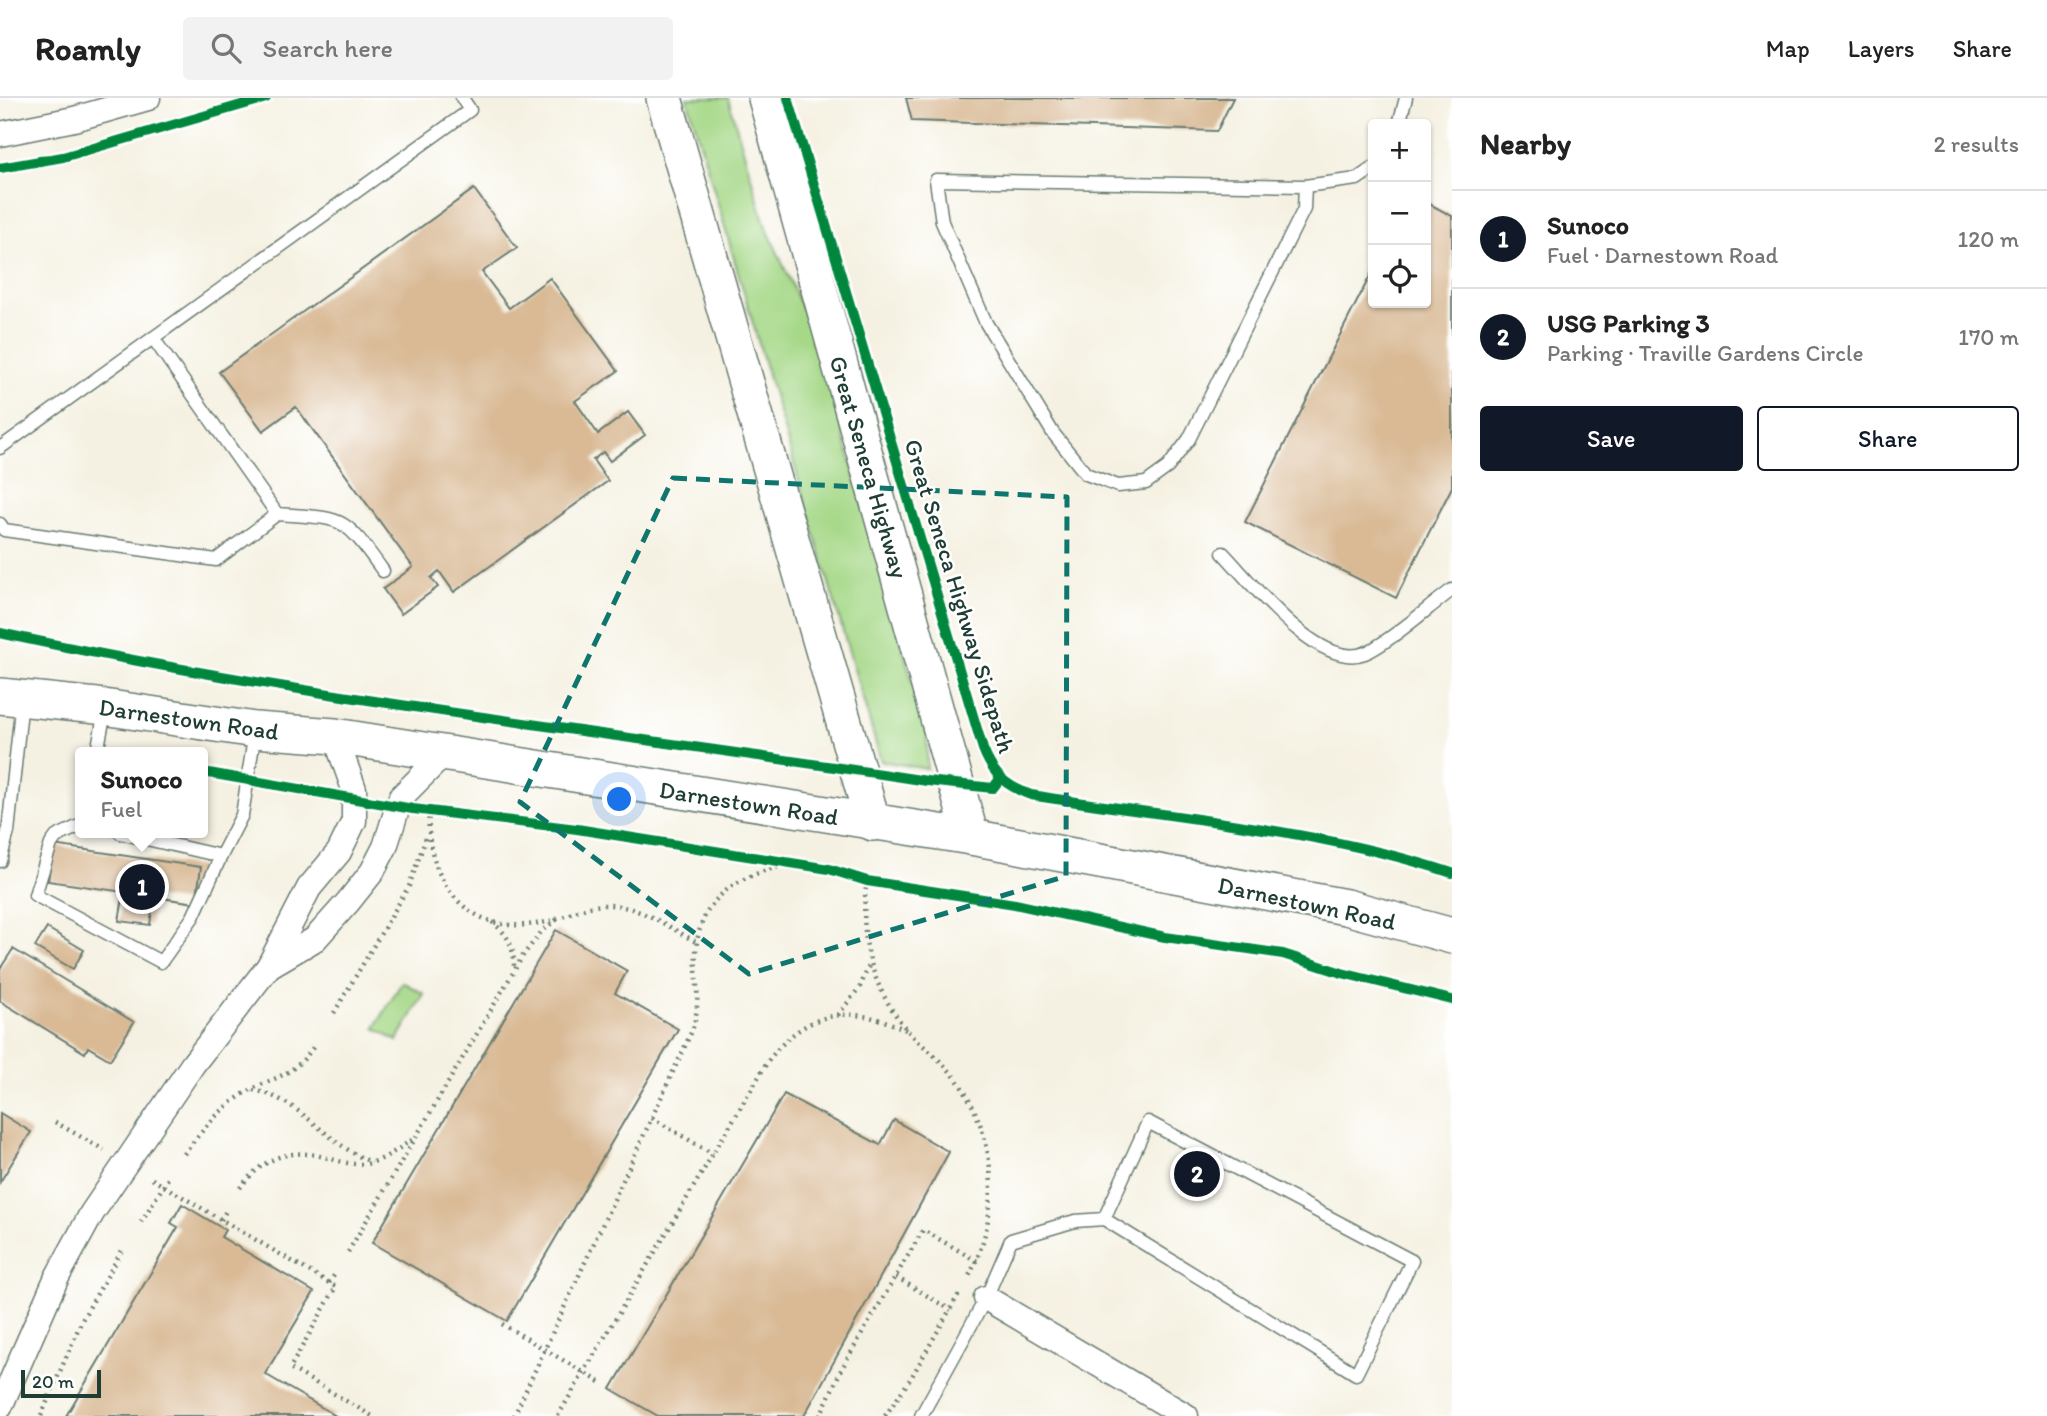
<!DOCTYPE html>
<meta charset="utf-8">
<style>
:root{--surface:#fff;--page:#f2f2f2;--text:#222;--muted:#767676;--line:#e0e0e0;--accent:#111827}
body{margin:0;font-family:Itim,sans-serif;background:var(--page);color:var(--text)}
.controls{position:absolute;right:21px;top:21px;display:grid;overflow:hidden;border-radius:7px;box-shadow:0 2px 5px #0004}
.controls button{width:63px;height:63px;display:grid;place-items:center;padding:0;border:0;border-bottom:2px solid var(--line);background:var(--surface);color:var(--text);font:35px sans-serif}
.scale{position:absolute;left:21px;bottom:18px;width:80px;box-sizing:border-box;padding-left:7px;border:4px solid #1f3d34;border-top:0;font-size:19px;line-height:24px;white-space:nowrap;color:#1f3d34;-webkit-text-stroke:5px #fff;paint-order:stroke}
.you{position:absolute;left:620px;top:702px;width:24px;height:24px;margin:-18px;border:5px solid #fff;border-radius:50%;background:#1a73e8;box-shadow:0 0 0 10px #1a73e833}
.badge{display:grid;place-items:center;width:46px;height:46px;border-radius:50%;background:var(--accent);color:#fff;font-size:23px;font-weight:700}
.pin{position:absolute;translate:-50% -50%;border:4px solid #fff;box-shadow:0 2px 7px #0006}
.popup{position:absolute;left:75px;top:649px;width:133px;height:91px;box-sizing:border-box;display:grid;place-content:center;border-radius:7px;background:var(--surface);filter:drop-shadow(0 2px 5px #0005);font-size:23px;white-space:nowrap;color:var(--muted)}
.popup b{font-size:26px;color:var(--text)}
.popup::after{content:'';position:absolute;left:50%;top:100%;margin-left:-14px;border:14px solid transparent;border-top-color:var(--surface)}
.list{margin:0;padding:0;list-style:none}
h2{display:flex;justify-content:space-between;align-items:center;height:91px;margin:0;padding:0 28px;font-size:30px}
h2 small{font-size:23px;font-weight:400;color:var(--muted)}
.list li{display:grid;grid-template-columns:46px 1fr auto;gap:21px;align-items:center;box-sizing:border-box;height:98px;padding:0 28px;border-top:2px solid var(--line)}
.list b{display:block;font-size:26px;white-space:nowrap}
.list p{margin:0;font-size:23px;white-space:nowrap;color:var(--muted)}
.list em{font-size:23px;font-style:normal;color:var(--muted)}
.actions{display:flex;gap:14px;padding:21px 28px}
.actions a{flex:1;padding:16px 0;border:2px solid var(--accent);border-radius:7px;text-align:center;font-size:24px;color:var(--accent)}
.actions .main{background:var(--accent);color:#fff}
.icon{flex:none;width:38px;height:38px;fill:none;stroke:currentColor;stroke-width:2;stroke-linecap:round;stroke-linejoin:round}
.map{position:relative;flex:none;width:1452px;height:1318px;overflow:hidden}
header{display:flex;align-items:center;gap:42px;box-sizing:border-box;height:98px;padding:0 35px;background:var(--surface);border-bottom:2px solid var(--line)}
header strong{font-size:33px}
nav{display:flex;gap:38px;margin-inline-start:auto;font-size:24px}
.search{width:490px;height:63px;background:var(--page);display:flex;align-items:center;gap:18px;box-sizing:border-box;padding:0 24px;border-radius:7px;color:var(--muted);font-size:26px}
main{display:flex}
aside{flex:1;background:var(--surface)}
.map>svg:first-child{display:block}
</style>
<header>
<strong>Roamly</strong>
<div class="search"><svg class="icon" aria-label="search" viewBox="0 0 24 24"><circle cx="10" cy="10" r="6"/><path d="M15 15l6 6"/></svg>Search here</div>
<nav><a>Map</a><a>Layers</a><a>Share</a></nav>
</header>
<main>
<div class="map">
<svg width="1452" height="1318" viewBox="0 0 1452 1318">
<rect width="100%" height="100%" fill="#fff"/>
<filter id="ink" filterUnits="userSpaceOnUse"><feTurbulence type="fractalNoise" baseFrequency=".0143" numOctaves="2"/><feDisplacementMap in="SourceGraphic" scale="14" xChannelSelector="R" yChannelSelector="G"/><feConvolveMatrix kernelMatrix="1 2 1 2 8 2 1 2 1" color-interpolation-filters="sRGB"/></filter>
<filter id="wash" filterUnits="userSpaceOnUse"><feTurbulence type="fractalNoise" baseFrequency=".00686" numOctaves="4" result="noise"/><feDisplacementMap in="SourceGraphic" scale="28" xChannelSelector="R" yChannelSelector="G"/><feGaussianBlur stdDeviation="1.57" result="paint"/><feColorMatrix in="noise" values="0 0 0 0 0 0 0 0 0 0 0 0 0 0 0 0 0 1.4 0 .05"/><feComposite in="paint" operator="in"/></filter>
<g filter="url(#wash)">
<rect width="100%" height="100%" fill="#f5f1e2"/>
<g fill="#a5d887" stroke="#628a5e" stroke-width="2">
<polygon points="687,0 728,0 765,126 811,230 822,261 927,636 927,671 881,663"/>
<polygon points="402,884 424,896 397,943 375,930"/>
</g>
<g id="blocks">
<g fill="#d9ba95">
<polygon points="906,0 1233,0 1217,33 912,23"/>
<polygon points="474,91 517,150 482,174 509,210 550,180 618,273 575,303 598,336 628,314 645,337 610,363 603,354 593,362 608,383 454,494 439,473 431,480 438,489 401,516 383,491 413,469 296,309 263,333 219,274"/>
<polygon points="1426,104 1452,118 1452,389 1396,500 1245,424 1373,172 1373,205 1426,205"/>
<polygon points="53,747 201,769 196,805 154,799 150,827 119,823 124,794 48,783"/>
<polygon points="47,830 84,852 73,871 35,849"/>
<polygon points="556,832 627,873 615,895 678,931 507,1223 372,1145"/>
<polygon points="13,851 134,924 110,962 88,949 85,955 0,903 0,871"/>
<polygon points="784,996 880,1047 894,1022 949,1054 804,1318 658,1318 611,1291"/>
<polygon points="0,1015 31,1034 0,1084"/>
<polygon points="182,1106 225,1132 221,1139 314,1194 265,1276 336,1318 66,1318 178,1129 171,1125"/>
</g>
</g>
</g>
<g filter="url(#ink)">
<use href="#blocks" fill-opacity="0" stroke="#6a7c71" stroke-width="2"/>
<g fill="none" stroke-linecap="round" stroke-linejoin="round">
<g stroke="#6a7c71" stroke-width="15">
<g id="lane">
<polyline points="1399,26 1406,0"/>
<polyline points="1305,88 1304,111 1189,341 1168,369 1146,385 1118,388 1086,376 1053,335 986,225 942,124 936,82 1305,88 1357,81 1373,70"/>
<path d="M 153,240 L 277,416 C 346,421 342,416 383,473"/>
<polyline points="0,350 470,12 462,0"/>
<polyline points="0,426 4,432 216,462 277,416"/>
<path d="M 1223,455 C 1252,485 1319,573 1365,555 C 1386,547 1431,507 1452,492"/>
<polyline points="97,654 105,613"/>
<polyline points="81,727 56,739 51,746 35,797 161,864 193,819 221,758"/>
<polyline points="120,735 221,758 242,717 255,634"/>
<polyline points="0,763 8,734 22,602"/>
<polyline points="921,1318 986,1200 1011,1142 1075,1123 1104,1121 1356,1276 1412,1163 1148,1024 1104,1121"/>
</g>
</g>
<g stroke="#6a7c71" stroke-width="27">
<g id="street">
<polyline points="0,36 74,21 148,0"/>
<polyline points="269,868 315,841 348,804 372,774 385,749 401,699 443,657"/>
<polyline points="986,1200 1186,1318"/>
<polyline points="0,1309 56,1181 92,1115 193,966 269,868 309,790 339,754 354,723 354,691 335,638"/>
</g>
</g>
<g stroke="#6a7c71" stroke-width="38">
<g id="secondary">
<polyline points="664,0 873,725"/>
<polyline points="766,0 971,739"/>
<polyline points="0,598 97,608 255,632 335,638 971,739 1346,809 1452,838"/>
</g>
</g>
<g stroke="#6a7c71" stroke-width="4.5" stroke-dasharray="2 5" stroke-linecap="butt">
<path d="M 429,713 C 424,781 467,840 541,825 C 565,821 584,806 608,807 C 640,808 669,829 696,844"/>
<path d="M 867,783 C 858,839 871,890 908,933 C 924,950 943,963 957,982 C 999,1041 1001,1118 968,1180"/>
<path d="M 492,824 C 509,837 514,849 514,870"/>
<polyline points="334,915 409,788 427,737"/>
<polyline points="838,917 860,889 870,865"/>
<path d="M 253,992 C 303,1002 326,1047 372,1064"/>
<polyline points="652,1020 713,1056"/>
<polyline points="55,1024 104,1052"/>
<path d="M 184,1056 C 201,1033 218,1013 242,997 C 272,978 292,981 314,948"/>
<polyline points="152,1081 336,1189 290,1270 372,1318"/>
<path d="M 240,1090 C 259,1065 282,1051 315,1057 C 331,1060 346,1067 363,1066 C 381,1065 397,1051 412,1042"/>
<polyline points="221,1122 226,1113"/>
<polyline points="141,1124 169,1079"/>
<polyline points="348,1154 524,856 543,832 559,820"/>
<polyline points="896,1179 951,1212"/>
<polyline points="329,1185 335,1176"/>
<polyline points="502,1226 600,1284"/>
<polyline points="41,1318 82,1222 124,1149"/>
<path d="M 514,1318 L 691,935 C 700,912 697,893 696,870 C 692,804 733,777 792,766"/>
<path d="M 558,1318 L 768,963 C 805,913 850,905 906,932"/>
<polyline points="820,1318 842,1270 923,1132 977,1163"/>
<polyline points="885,1318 911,1280 960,1194"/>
</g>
<use href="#lane" stroke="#fff" stroke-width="12"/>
<use href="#street" stroke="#fff" stroke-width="24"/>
<use href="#secondary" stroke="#fff" stroke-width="35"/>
<g stroke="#fff" stroke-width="15">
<g id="cycleway">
<path d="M 788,0 L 983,651 C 993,677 1006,688 1031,697 C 1172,720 1316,730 1452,775"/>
<polyline points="0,70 63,59 266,0"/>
<path d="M 0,535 C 306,602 618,635 927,683 L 993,690 L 1000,681"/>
<polyline points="203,674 413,711 577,731 829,771 867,783 1015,806 1165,839 1283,856 1342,875 1452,902"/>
</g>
</g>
<use href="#cycleway" stroke="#00873e" stroke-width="10"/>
</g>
</g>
<path fill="none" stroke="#0f766e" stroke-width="5" stroke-dasharray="14 9" stroke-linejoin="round" d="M 673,380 L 1067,399 L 1066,778 L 749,876 L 520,704 Z"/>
<g text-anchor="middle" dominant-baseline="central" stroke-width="5" stroke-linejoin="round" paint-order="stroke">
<g font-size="24" fill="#1f3d34" stroke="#fff">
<text transform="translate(869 369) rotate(74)">Great Seneca Highway</text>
<text transform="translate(960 498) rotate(73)">Great Seneca Highway Sidepath</text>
<text transform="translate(189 621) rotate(8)">Darnestown Road</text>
<text transform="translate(749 705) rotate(9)">Darnestown Road</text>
<text transform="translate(1307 805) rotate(12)">Darnestown Road</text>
</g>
</g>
</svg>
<div class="controls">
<button>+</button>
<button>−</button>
<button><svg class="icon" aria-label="locate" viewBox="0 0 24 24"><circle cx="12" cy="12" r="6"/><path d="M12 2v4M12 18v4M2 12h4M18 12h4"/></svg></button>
</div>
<div class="scale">20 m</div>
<div class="you"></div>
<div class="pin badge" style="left:142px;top:789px">1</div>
<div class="popup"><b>Sunoco</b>Fuel</div>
<div class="pin badge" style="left:1197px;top:1076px">2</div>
</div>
<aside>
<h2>Nearby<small>2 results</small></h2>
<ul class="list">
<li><span class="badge">1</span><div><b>Sunoco</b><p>Fuel · Darnestown Road</p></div><em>120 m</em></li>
<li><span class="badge">2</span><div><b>USG Parking 3</b><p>Parking · Traville Gardens Circle</p></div><em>170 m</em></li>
</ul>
<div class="actions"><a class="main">Save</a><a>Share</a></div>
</aside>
</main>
